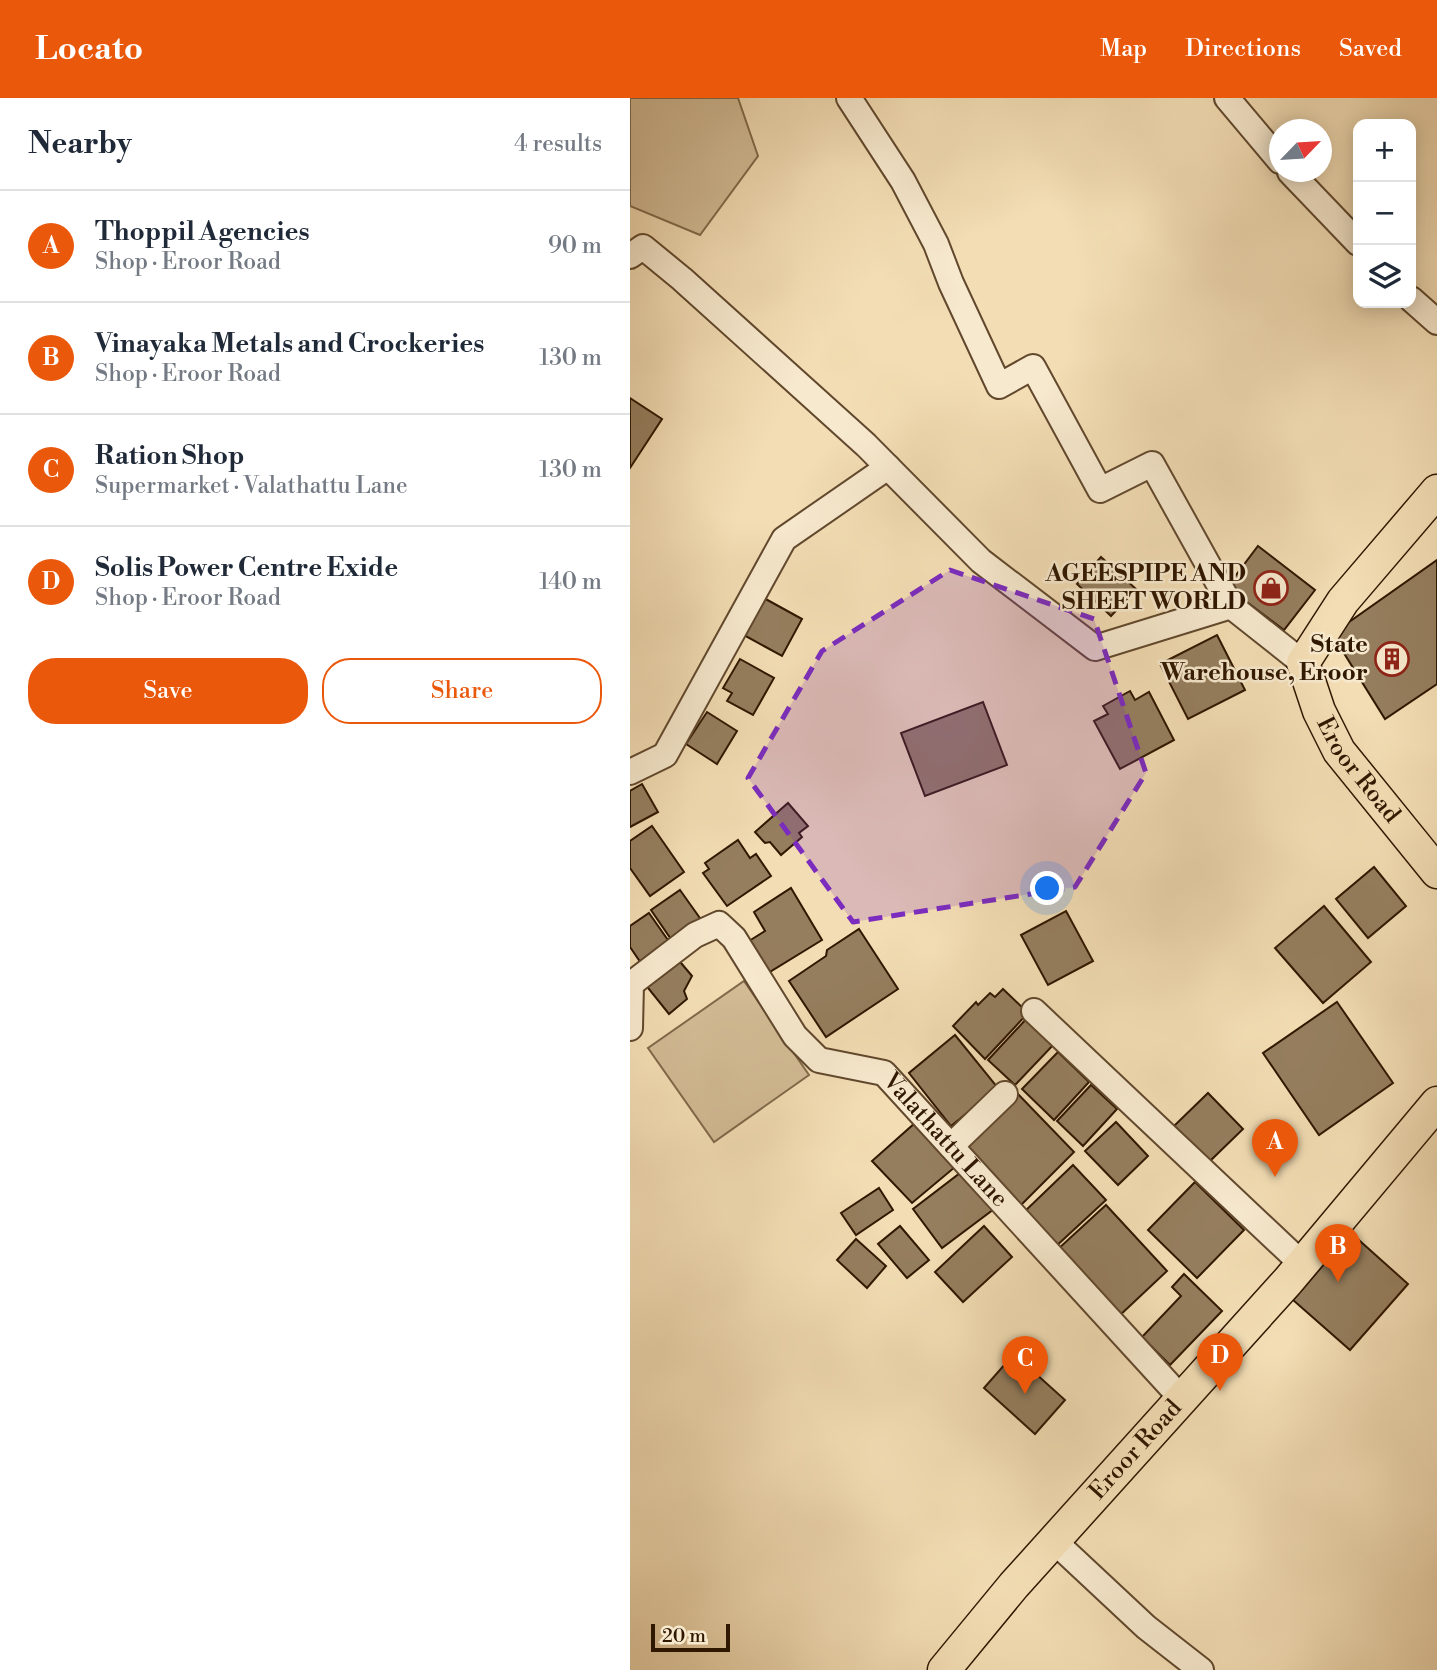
<!DOCTYPE html>
<meta charset="utf-8">
<style>
:root{--surface:#fff;--page:#f2f2f3;--text:#1f2937;--muted:#747a83;--line:#e0e1e3;--accent:#ea580c}
body{margin:0;font-family:"Libre Bodoni",serif;background:var(--page);color:var(--text)}
.controls{position:absolute;right:21px;top:21px;display:grid;overflow:hidden;border-radius:14px;box-shadow:0 4px 18px #0003}
.controls button{width:63px;height:63px;display:grid;place-items:center;padding:0;border:0;border-bottom:2px solid var(--line);background:var(--surface);color:var(--text);font:35px sans-serif}
.compass{position:absolute;left:639px;top:21px;width:63px;height:63px;border-radius:50%;background:var(--surface);box-shadow:0 4px 18px #0003;rotate:65deg}
.scale{position:absolute;left:21px;bottom:18px;width:79px;box-sizing:border-box;padding-left:7px;border:4px solid #301700;border-top:0;font-size:19px;line-height:24px;white-space:nowrap;color:#301700;-webkit-text-stroke:5px #f7e9ce;paint-order:stroke}
.you{position:absolute;left:418px;top:791px;width:24px;height:24px;margin:-18px;border:5px solid #fff;border-radius:50%;background:#1a73e8;box-shadow:0 0 0 10px #1a73e833}
.badge{display:grid;place-items:center;width:46px;height:46px;border-radius:50%;background:var(--accent);color:#fff;font-size:23px;font-weight:700}
.pin{position:absolute;translate:-50% -58px;filter:drop-shadow(0 2px 4px #0008)}
.pin::after{content:'';position:absolute;top:37px;width:24px;height:21px;background:inherit;clip-path:polygon(0 0,100% 0,50% 100%)}
.list{margin:0;padding:0;list-style:none}
h2{display:flex;justify-content:space-between;align-items:center;height:91px;margin:0;padding:0 28px;font-size:30px}
h2 small{font-size:23px;font-weight:400;color:var(--muted)}
.list li{display:grid;grid-template-columns:46px 1fr auto;gap:21px;align-items:center;box-sizing:border-box;height:112px;padding:0 28px;border-top:2px solid var(--line)}
.list b{display:block;font-size:26px;white-space:nowrap}
.list p{margin:0;font-size:23px;white-space:nowrap;color:var(--muted)}
.list em{font-size:23px;font-style:normal;color:var(--muted)}
.actions{display:flex;gap:14px;padding:21px 28px}
.actions a{flex:1;padding:16px 0;border:2px solid var(--accent);border-radius:28px;text-align:center;font-size:24px;color:var(--accent)}
.actions .main{background:var(--accent);color:#fff}
.icon{flex:none;width:38px;height:38px;fill:none;stroke:currentColor;stroke-width:2;stroke-linecap:round;stroke-linejoin:round}
.map{position:relative;flex:none;width:807px;height:1572px;overflow:hidden}
header{display:flex;align-items:center;gap:42px;box-sizing:border-box;height:98px;padding:0 35px;background:var(--accent);color:#fff}
header strong{font-size:33px}
nav{display:flex;gap:38px;margin-inline-start:auto;font-size:24px}
main{display:flex}
aside{flex:1;background:var(--surface)}
.map>svg:first-child{display:block}
</style>
<header>
<strong>Locato</strong>
<nav><a>Map</a><a>Directions</a><a>Saved</a></nav>
</header>
<main>
<aside>
<h2>Nearby<small>4 results</small></h2>
<ul class="list">
<li><span class="badge">A</span><div><b>Thoppil Agencies</b><p>Shop · Eroor Road</p></div><em>90 m</em></li>
<li><span class="badge">B</span><div><b>Vinayaka Metals and Crockeries</b><p>Shop · Eroor Road</p></div><em>130 m</em></li>
<li><span class="badge">C</span><div><b>Ration Shop</b><p>Supermarket · Valathattu Lane</p></div><em>130 m</em></li>
<li><span class="badge">D</span><div><b>Solis Power Centre Exide</b><p>Shop · Eroor Road</p></div><em>140 m</em></li>
</ul>
<div class="actions"><a class="main">Save</a><a>Share</a></div>
</aside>
<div class="map">
<svg width="807" height="1572" viewBox="0 0 807 1572">
<rect width="100%" height="100%" fill="#f3ddb4"/>
<filter id="stains"><feTurbulence type="fractalNoise" baseFrequency=".00286" numOctaves="4"/><feColorMatrix values="0 0 0 0 .2 0 0 0 0 .09 0 0 0 0 .02 0 0 0 .5 -.17"/></filter>
<radialGradient id="worn" r=".72"><stop offset=".6" stop-color="#630" stop-opacity="0"/><stop offset="1" stop-color="#630" stop-opacity=".3"/></radialGradient>
<g fill="#d2bb95" stroke="#81694a" stroke-width="2">
<polygon points="0,0 108,0 128,58 70,137 0,108"/>
<polygon points="114,883 179,977 84,1044 18,950"/>
</g>
<g fill="#957e5e" stroke="#301700" stroke-width="2">
<polygon points="0,300 32,321 0,370"/>
<polygon points="628,448 685,492 654,532 597,489"/>
<polygon points="471,459 506,491 481,518 447,486"/>
<polygon points="807,462 807,586 755,621 702,536"/>
<polygon points="132,499 172,521 152,558 112,536"/>
<polygon points="587,537 615,592 558,621 530,566"/>
<polygon points="110,561 144,580 123,617 97,603 102,595 93,590"/>
<polygon points="500,593 505,602 519,594 544,642 490,671 464,623 478,616 473,608"/>
<polygon points="353,604 377,667 295,698 271,635"/>
<polygon points="77,614 107,633 87,666 56,646"/>
<polygon points="12,686 28,714 0,729 0,693"/>
<polygon points="158,705 178,728 169,735 172,739 151,757 140,744 135,745 125,734"/>
<polygon points="22,728 54,774 20,798 0,770 0,743"/>
<polygon points="108,742 120,760 126,756 141,778 97,808 73,775 79,771 75,765"/>
<polygon points="744,769 776,808 738,840 706,801"/>
<polygon points="161,790 192,842 138,875 119,843 135,833 124,814"/>
<polygon points="50,792 72,823 43,844 21,812"/>
<polygon points="694,808 741,864 693,905 645,850"/>
<polygon points="436,813 463,863 418,887 391,837"/>
<polygon points="19,815 40,845 11,865 0,849 0,828"/>
<polygon points="229,831 268,891 196,939 159,883 196,858 197,852"/>
<polygon points="46,859 62,878 54,893 57,901 39,916 14,885"/>
<polygon points="373,891 398,915 355,961 323,928 346,904 348,907 360,895 365,899"/>
<polygon points="707,904 763,985 689,1037 633,955"/>
<polygon points="399,918 426,944 385,987 358,962"/>
<polygon points="325,937 368,990 321,1028 279,975"/>
<polygon points="428,954 459,984 424,1022 392,991"/>
<polygon points="461,987 487,1011 453,1048 427,1023"/>
<polygon points="386,994 444,1054 388,1110 330,1050"/>
<polygon points="578,995 613,1031 579,1064 544,1028"/>
<polygon points="486,1024 518,1058 488,1087 455,1053"/>
<polygon points="285,1025 325,1069 282,1105 242,1063"/>
<polygon points="443,1067 476,1102 424,1150 392,1116"/>
<polygon points="334,1072 364,1111 312,1150 283,1111"/>
<polygon points="565,1084 614,1132 567,1180 518,1132"/>
<polygon points="249,1090 263,1112 226,1137 211,1115"/>
<polygon points="476,1107 537,1173 488,1219 427,1152"/>
<polygon points="270,1128 299,1162 277,1180 248,1146"/>
<polygon points="354,1128 382,1159 333,1204 305,1174"/>
<polygon points="721,1135 778,1186 720,1252 663,1202"/>
<polygon points="226,1141 256,1168 237,1190 207,1162"/>
<polygon points="554,1176 592,1213 540,1267 512,1239 551,1198 542,1189"/>
<polygon points="384,1256 435,1302 405,1336 354,1290"/>
</g>
<g fill="none" stroke-linecap="round" stroke-linejoin="round">
<g stroke="#61482d" stroke-width="28">
<g id="minor">
<polyline points="219,0 273,83 306,146 321,185 369,288 403,269 470,392 522,366 601,508"/>
<polyline points="597,0 650,63"/>
<polyline points="660,74 728,145"/>
<polyline points="0,158 13,149 52,181 236,347 351,463 465,550 601,508 673,565"/>
<polyline points="781,201 807,224"/>
<polyline points="0,674 35,657 154,441 258,369"/>
<polyline points="404,913 672,1166"/>
<path id="s1" d="M 0,930 L 1,886 L 65,837 L 89,826 L 104,840 L 165,938 L 189,962 L 254,975 L 552,1301"/>
<polyline points="321,1048 375,996"/>
<polyline points="424,1443 516,1529 571,1572"/>
</g>
</g>
<g stroke="#301700" stroke-width="35">
<g id="major">
<path id="s2" d="M 807,393 L 713,503 L 673,565 L 689,613 L 709,653 L 807,774"/>
<path id="s3" d="M 314,1572 L 384,1487 L 658,1183 L 807,1005"/>
</g>
</g>
<use href="#minor" stroke="#f7e9ce" stroke-width="24"/>
<use href="#major" stroke="#f3ddb4" stroke-width="32"/>
</g>
<path fill="#7b2cbf" fill-opacity="0.2" stroke="#7b2cbf" stroke-width="5" stroke-dasharray="14 9" stroke-linejoin="round" d="M 320,472 L 464,521 L 516,675 L 445,789 L 223,824 L 118,680 L 192,553 Z"/>
<defs>
<g id="shop-ring" transform="scale(1.75)"><circle r="9.5" fill="#f7e9ce" stroke="#8f2418" stroke-width="1.5"/><path d="M-5-2.5h2.3a2.7 3.5 0 0 1 5.4 0H5L5.5 6h-11ZM-1.5-2.5h3a1.5 2.3 0 0 0-3 0Z" fill="#8f2418"/></g>
<g id="building-ring" transform="scale(1.75)"><circle r="9.5" fill="#f7e9ce" stroke="#8f2418" stroke-width="1.5"/><path d="M-4-6H4V6H1V3H-1V6H-4ZM-2.5-4.3h1.7v1.8h-1.7ZM.8-4.3h1.7v1.8H.8ZM-2.5-1h1.7V.8h-1.7ZM.8-1h1.7V.8H.8Z" fill="#8f2418"/></g>
</defs>
<g fill-rule="evenodd">
<use href="#shop-ring" x="641" y="490"/>
<use href="#building-ring" x="762" y="561"/>
</g>
<g text-anchor="middle" dominant-baseline="central" stroke-width="5" stroke-linejoin="round" paint-order="stroke">
<g font-size="24" font-weight="bold" fill="#301700" stroke="#f7e9ce" text-anchor="end">
<text x="616" y="476">AGEESPIPE AND<tspan x="616" dy="28">SHEET WORLD</tspan></text>
<text x="738" y="547">State<tspan x="738" dy="28">Warehouse, Eroor</tspan></text>
</g>
<g font-size="24" fill="#301700" stroke="#f7e9ce">
<text stroke="none"><textPath href="#s2" startOffset="340">Eroor Road</textPath></text>
<text stroke="none"><textPath href="#s1" startOffset="478">Valathattu Lane</textPath></text>
<text stroke="none"><textPath href="#s3" startOffset="292">Eroor Road</textPath></text>
</g>
</g>
<rect width="100%" height="100%" filter="url(#stains)"/>
<rect width="100%" height="100%" fill="url(#worn)"/>
</svg>
<div class="controls">
<button>+</button>
<button>−</button>
<button><svg class="icon" aria-label="layers" viewBox="0 0 24 24"><path d="M12 4l9 5-9 5-9-5zM3 14l9 5 9-5"/></svg></button>
</div>
<svg class="compass" viewBox="-18 -18 36 36"><path d="M0-13l5 13h-10z" fill="#e53935"/><path d="M0 13l5-13h-10z" fill="#747a83"/></svg>
<div class="scale">20 m</div>
<div class="you"></div>
<div class="pin badge" style="left:645px;top:1079px">A</div>
<div class="pin badge" style="left:708px;top:1184px">B</div>
<div class="pin badge" style="left:395px;top:1296px">C</div>
<div class="pin badge" style="left:590px;top:1293px">D</div>
</div>
</main>
